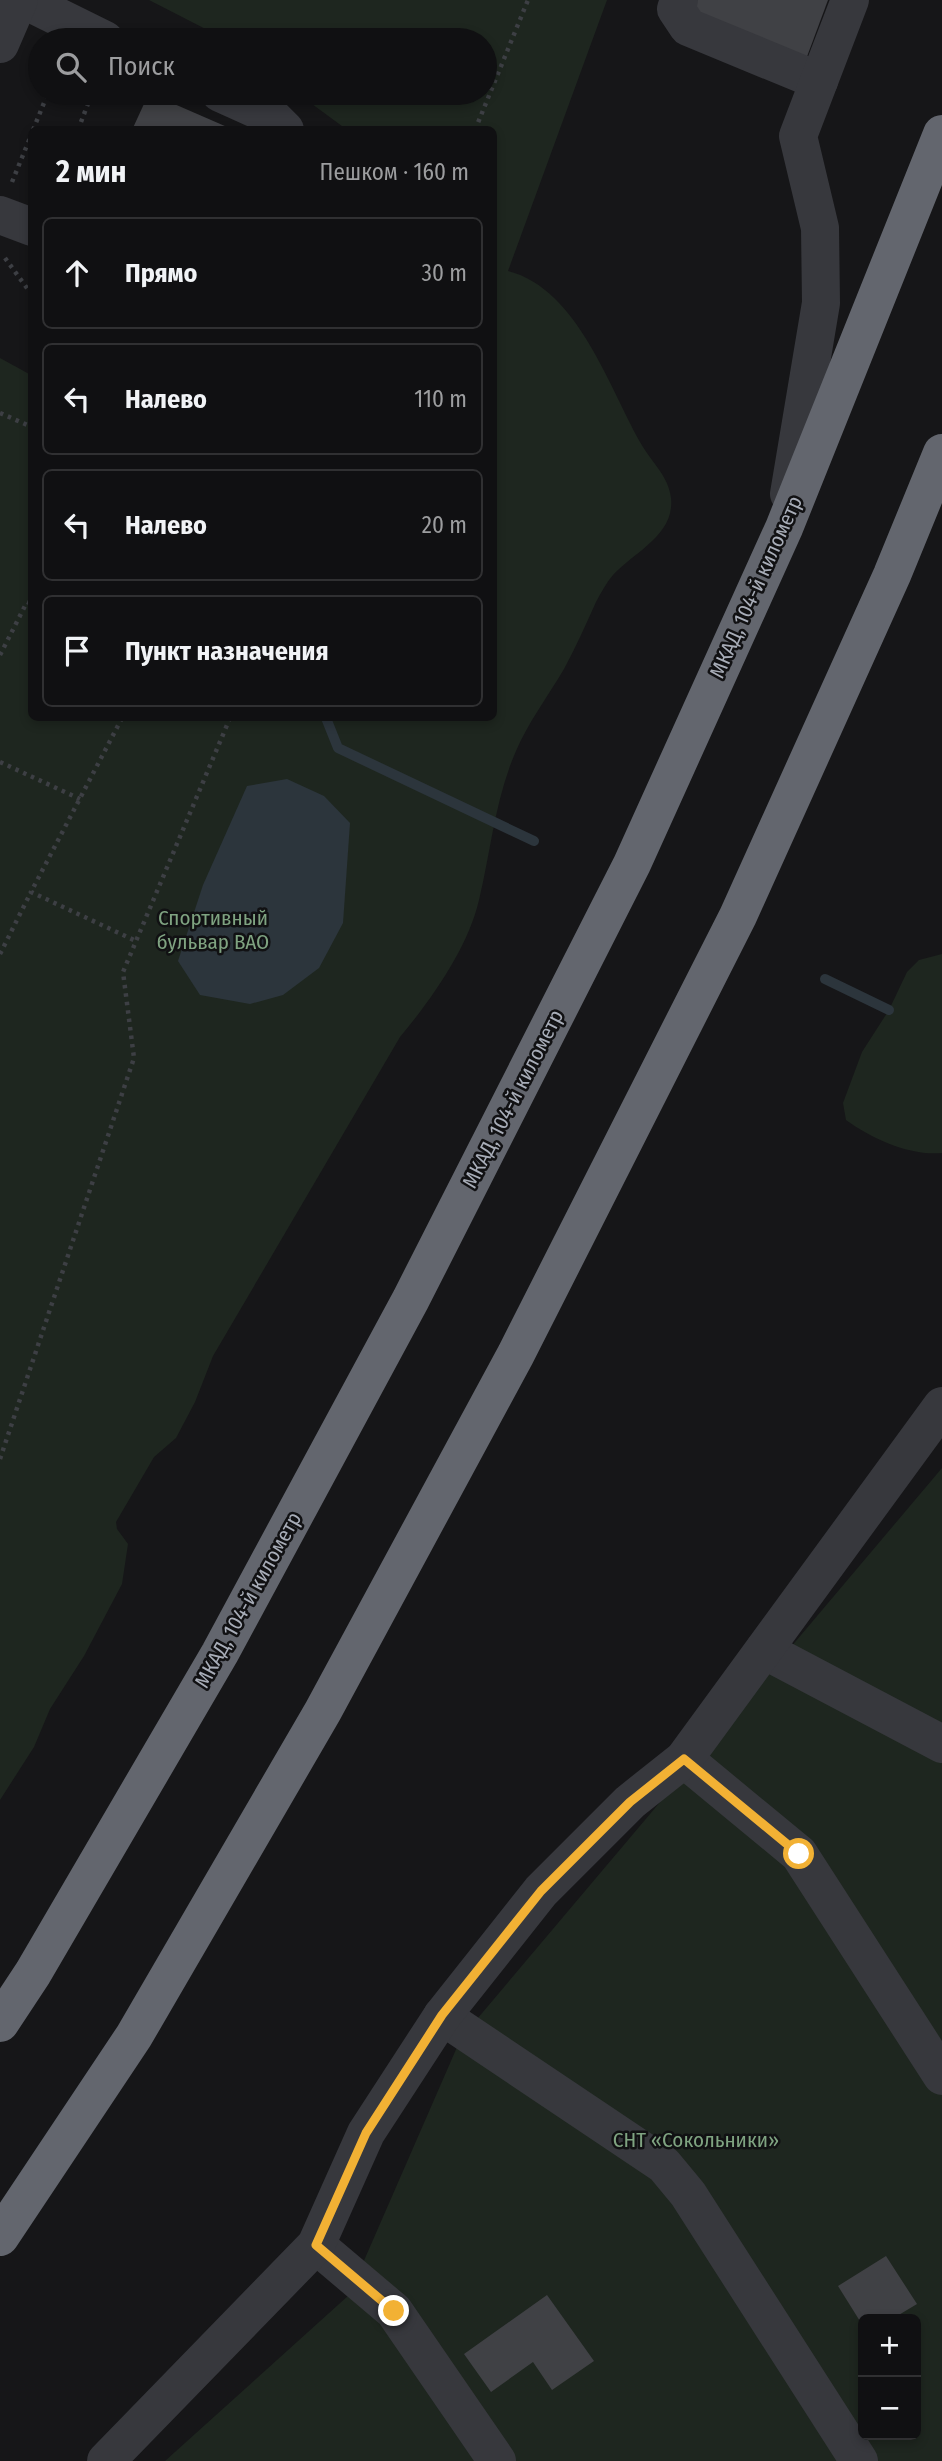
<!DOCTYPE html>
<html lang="ru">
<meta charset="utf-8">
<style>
:root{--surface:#101012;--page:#1e1e20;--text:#f1f3f6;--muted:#9c9d9f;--line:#303032}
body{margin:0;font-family:"Fira Sans Condensed",sans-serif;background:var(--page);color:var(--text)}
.controls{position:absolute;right:21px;bottom:21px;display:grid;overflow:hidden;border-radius:10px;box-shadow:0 4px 10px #0003}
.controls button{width:63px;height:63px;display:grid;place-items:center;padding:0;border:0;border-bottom:2px solid var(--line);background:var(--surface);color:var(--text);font:35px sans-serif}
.stop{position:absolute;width:21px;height:21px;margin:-16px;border:5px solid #f2b134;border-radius:50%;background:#fff}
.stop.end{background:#f2b134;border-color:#fff;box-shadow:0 2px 7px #0008}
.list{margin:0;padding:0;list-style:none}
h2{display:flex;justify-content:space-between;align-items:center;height:91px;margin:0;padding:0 28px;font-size:30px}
h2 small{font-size:23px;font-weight:400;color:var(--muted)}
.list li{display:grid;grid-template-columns:46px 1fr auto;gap:21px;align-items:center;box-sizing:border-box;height:112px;margin:0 14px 14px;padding:0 14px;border:2px solid var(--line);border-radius:10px}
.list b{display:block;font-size:26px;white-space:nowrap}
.list em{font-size:23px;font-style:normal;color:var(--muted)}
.icon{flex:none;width:38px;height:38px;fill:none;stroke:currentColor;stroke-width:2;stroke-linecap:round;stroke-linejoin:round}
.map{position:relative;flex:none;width:942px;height:2461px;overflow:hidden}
.search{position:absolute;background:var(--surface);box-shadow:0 4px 10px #0003;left:28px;top:28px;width:469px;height:77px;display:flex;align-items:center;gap:18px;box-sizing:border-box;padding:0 24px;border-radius:38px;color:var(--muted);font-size:26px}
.panel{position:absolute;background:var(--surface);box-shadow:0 4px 10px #0003;left:28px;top:126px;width:469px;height:595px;border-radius:10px}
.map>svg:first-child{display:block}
</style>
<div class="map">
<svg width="942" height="2461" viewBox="0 0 942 2461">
<rect width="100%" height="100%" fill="#161618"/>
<g fill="#1e261f" fill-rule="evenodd">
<path d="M 149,0 L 607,0 L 508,271 C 579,289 610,391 643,447 C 653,463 669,478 671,498 C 675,535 634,552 613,575 C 606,583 601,593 596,602 C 586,624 576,647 564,669 C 548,696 528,723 516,751 C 495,799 491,850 479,900 C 468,948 431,1000 400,1037 L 213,1356 L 195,1402 L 176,1438 L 154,1457 L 116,1522 L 117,1529 L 128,1544 L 122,1584 L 84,1656 L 50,1709 L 34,1747 L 0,1800 L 0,358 L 31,375 L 32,718 L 494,718 L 494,130 L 346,129 L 297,93 L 485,93 L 485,40 L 227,40 Z"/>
<path d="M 942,954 L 942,1153 C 910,1156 872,1139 846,1120 L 843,1103 L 862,1052 L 889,1010 L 907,972 L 919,960 Z"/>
<path d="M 942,1468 L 942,2461 L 165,2461 L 349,2295 L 461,2038 ZM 863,2319 L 916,2319 L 916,2435 L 863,2435 Z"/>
</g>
<polygon fill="#2c353c" points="287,779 324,796 350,823 343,923 319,968 283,995 250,1004 200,995 178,961 203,885 247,786"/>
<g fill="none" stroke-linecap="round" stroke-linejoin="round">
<g stroke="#2c353c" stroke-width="10">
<polyline points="326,718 338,748 534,841"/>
<polyline points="825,979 889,1010"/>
</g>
</g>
<g fill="#404145">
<polygon points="696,0 828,0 805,62 689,19"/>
<polygon points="149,93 234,130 132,130"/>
<polygon points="886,2256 917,2304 892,2319 863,2319 863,2326 838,2286"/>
<polygon points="547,2295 594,2361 552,2390 533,2362 491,2392 464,2354"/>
</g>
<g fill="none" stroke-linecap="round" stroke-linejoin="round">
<g stroke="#3d3f44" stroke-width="4.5" stroke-dasharray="3.5 5" stroke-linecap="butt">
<polyline points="33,130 48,93"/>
<polyline points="78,130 92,93"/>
<polyline points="475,130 528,0"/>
<polyline points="12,182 32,133"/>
<polyline points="5,258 32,295"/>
<polyline points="0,413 32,427"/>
<polyline points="0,655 27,602 32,604"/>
<polyline points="122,718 31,892 136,941"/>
<polyline points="0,762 80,799"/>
<polyline points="0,954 31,892"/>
<polyline points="0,1459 134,1058 123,972 230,718"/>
</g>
<g stroke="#37383d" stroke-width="38">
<polyline points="24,0 105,40"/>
<polyline points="679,0 676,9 688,27 819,81"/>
<polyline points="0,44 19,0"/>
<polyline points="220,93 271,116 285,130"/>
<polyline points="0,215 32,227"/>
<polyline points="789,494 821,303 820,228 798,136 850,0"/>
<polyline points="764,1650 942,1744"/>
<polyline points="684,1759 799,1854 942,2076"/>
<polyline points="442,2016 664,2165 688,2194 859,2461"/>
<polyline points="316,2245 394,2311 497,2461"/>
<polyline points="106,2461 316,2245 366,2133 442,2016 541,1891 630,1802 684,1759 942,1406"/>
</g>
<g stroke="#63666e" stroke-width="38">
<polyline points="0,2023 33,1973 220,1653 411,1299 632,864 784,528 942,134"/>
<polyline points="0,2237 134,2036 323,1711 516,1354 738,916 892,575 942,453"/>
</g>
</g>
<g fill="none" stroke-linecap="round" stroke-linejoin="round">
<polyline stroke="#f2b134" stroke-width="9" points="394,2311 316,2245 366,2133 442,2015 541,1891 630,1802 684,1759 799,1854"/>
</g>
<g text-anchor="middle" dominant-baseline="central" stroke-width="5" stroke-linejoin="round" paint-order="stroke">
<g font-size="21" fill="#a8adb8" stroke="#111113">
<text transform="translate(756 587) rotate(-66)">МКАД, 104-й километр</text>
<text transform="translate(513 1099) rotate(-63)">МКАД, 104-й километр</text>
<text transform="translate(248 1600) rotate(-61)">МКАД, 104-й километр</text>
</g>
<g font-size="21" fill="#7fa381" stroke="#111113">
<text x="213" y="918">Спортивный<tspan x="213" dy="24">бульвар ВАО</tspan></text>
<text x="696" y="2140">СНТ «Сокольники»</text>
</g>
</g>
</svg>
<div class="controls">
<button>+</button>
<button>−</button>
</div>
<div class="stop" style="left:799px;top:1854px"></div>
<div class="stop end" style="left:394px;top:2311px"></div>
<div class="search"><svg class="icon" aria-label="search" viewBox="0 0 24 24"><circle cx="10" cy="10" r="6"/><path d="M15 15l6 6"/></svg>Поиск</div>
<section class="panel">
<h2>2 мин<small>Пешком · 160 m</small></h2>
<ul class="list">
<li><svg class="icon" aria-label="ahead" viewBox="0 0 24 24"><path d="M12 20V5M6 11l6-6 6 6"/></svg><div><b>Прямо</b></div><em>30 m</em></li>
<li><svg class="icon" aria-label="left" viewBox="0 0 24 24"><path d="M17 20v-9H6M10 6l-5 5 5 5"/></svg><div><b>Налево</b></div><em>110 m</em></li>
<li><svg class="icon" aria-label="left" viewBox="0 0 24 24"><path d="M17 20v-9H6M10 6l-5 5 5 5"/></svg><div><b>Налево</b></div><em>20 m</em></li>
<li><svg class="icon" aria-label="arrive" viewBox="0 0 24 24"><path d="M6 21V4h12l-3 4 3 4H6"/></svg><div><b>Пункт назначения</b></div></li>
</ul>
</section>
</div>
